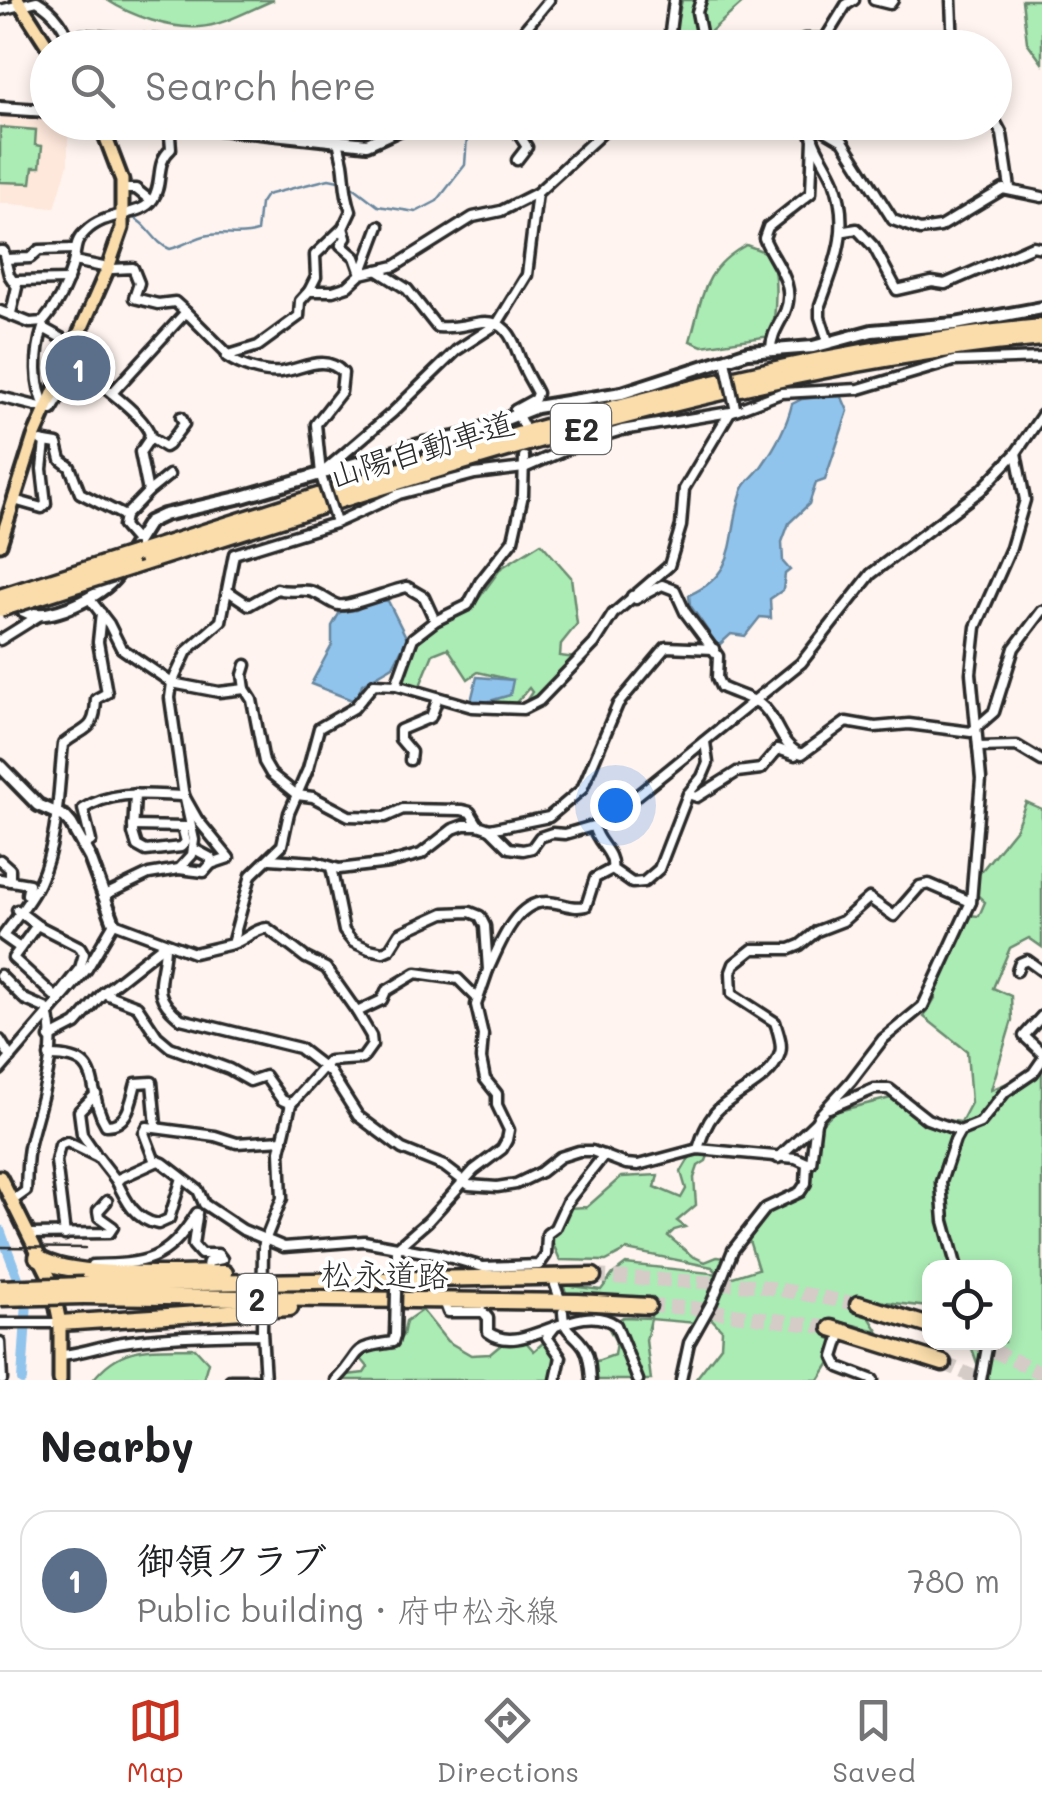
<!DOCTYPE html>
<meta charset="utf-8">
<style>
:root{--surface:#fff;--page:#f2f2f2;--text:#202124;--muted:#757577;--line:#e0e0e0;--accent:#c8321e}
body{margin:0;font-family:Mali,"Klee One",sans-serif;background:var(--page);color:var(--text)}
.controls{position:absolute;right:30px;bottom:30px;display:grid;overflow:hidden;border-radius:20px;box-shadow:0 5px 15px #0003}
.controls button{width:90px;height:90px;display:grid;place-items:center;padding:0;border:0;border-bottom:2px solid var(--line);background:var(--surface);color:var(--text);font:50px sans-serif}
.you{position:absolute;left:615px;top:805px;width:35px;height:35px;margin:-25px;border:8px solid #fff;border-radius:50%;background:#1a73e8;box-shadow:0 0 0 15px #1a73e833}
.badge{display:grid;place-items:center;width:65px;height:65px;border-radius:50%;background:var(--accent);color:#fff;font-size:32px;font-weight:700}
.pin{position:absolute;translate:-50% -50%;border:5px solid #fff;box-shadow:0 2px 10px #0006}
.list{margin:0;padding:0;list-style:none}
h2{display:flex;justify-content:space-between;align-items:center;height:130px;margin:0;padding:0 40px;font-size:42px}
h2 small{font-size:32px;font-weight:400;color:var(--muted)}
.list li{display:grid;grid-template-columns:65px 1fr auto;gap:30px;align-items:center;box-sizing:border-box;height:140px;margin:0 20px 20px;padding:0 20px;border:2px solid var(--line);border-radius:30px}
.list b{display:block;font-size:38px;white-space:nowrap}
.list p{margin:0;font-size:32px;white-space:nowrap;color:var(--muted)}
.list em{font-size:32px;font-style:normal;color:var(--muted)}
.icon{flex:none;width:55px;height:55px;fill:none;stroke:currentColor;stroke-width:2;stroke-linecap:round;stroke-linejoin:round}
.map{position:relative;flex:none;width:1042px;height:1380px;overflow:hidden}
.search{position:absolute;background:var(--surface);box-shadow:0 5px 15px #0003;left:30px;right:30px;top:30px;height:110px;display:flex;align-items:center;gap:25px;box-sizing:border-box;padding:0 35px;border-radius:55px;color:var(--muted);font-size:38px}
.sheet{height:290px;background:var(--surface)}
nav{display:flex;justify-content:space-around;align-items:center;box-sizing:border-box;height:140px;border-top:2px solid var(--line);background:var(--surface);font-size:28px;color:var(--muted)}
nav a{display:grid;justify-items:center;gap:5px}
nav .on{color:var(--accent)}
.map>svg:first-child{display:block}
</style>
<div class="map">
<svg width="1042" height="1380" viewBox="0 0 1042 1380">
<rect width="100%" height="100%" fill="#fff4ef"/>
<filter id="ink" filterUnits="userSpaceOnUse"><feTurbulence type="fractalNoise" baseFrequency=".01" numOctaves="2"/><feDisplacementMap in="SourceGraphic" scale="20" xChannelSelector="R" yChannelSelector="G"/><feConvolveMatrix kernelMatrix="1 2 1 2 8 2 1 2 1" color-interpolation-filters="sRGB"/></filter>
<g filter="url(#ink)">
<polygon fill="#fee7db" points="0,110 47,113 48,122 68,123 68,164 55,208 0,203"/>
<g fill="#abebb4" stroke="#6b8b70" stroke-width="2.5">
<path d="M 107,0 L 274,0 C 251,9 223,26 199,27 C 169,29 132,16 107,0 Z"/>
<polygon points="682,0 746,0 709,33 693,39 691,47 671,48"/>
<polygon points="1022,0 1042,0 1042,63 1027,42"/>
<polygon points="0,127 36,130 35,145 42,146 40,167 33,167 31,183 0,182"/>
<path d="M 746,245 C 753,248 763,250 768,255 C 780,269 775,320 771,336 L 702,346 L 690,341 C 703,297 702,269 746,245 Z"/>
<polygon points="541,543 571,577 577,624 561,644 560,656 575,658 543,694 524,704 532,692 529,688 512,707 476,705 509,695 512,680 478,672 468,679 448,648 433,654 419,688 401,683 418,642 437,627 471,609 501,568"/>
<polygon points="1026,802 1042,809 1042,947 1029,938 1010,948 993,988 1011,996 1012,1020 991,1090 1042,1068 1042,1380 983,1380 970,1343 1004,1342 1004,1268 930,1268 929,1307 860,1299 856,1312 868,1315 878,1331 833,1320 829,1338 835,1340 831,1361 819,1380 695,1380 721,1346 722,1330 708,1315 723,1280 758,1269 747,1234 772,1211 803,1195 811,1185 819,1126 834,1112 895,1097 915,1116 961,1122 971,1103 967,1051 924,1017 935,998 935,978 969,915 979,916 985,902 975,893 975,879 1016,828"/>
<polygon points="700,1152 709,1153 706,1161 698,1166 694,1178 696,1205 677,1221 685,1227 674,1230 668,1236 692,1256 705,1262 717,1257 726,1258 696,1323 651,1319 646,1340 651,1380 597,1380 594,1362 614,1355 616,1342 608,1327 623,1317 651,1318 652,1297 568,1297 563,1285 601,1290 613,1274 626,1264 719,1274 712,1267 627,1250 606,1261 560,1260 551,1239 566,1208 587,1207 621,1177 658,1175 655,1187 681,1198 686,1189 681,1172 691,1155"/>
<polygon points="422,1310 447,1341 471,1355 490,1354 502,1344 525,1341 534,1351 545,1341 557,1354 559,1363 550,1380 341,1380 347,1375 364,1373 368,1367 358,1355 367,1350 395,1345 403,1335 406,1321"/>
<path d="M 195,1348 L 208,1362 L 203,1380 L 93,1380 C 121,1343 152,1349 195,1348 Z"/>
</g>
<g fill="#90c4ed" stroke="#68879f" stroke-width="2.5">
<path d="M 841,395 L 848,411 L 825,480 L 816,483 L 809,504 L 789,523 L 782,542 L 783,562 L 790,570 L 785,574 L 783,590 L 770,599 L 771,618 L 760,617 L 745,636 L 731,634 L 718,646 L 690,605 L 689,595 C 741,572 727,535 742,491 C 745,482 755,475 761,467 C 774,449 787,425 792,404 L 802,399 Z"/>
<polygon points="375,599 388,601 407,639 393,666 362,684 358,696 352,700 311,684 332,645 332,626 340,612 356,610"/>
<polygon points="477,677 513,680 510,695 476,705 471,701"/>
</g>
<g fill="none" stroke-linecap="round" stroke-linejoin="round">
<g stroke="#68879f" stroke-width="2.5">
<polyline points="533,15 542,0"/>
<polyline points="532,23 537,31 560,48"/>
<path d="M 129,216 C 148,222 153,243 170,249 C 184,246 195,237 209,235 C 226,232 240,238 257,232 L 260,204 L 266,195 L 329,179 L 348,183 L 378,206 L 416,212 L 437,201 L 465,165 L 468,122"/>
</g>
<polyline stroke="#90c4ed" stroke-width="10" points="0,1230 27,1302 22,1380"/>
<g stroke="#d5ccc8" stroke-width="14" stroke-dasharray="14 7" stroke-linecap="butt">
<polyline points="593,1276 755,1285 858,1304"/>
<polyline points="648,1306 693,1308 831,1328"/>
<polyline points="974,1342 1042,1373"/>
<polyline points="943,1363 981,1380"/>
</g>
<g stroke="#2b2b2b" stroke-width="15">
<g id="street">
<polyline points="701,0 697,12 704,48"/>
<polyline points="874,0 890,4 893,0"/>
<polyline points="951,0 953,48"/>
<path d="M 0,10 L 37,1 C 54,11 67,28 71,48"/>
<polyline points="486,34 488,48"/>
<polyline points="69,38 82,35 168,41 185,48"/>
<polyline points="398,48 415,43 427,48"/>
<polyline points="521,48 525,29 549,0"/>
<polyline points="668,48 674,0"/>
<polyline points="795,48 804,39 825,39 846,5 854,0"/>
<polyline points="994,119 1002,134 1010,188"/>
<polyline points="511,122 527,147 517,160"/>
<path d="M 809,122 C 811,145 826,161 834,181 C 851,227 836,261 820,305 L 820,317 L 827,338"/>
<polyline points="811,122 843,141 893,220 920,230 940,227 1003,189 1042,197"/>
<polyline points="123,189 136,189 151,201"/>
<polyline points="343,228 346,238 341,245 355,257 361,274 379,226"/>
<polyline points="845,231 857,229 874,247 897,290 932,282 945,284 1033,246 1042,248"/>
<polyline points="0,251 3,251 9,275 17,287 11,313"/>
<polyline points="5,259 30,258 39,250 74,249"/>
<polyline points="74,261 113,269 133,268 139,283 134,298 158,304 175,302 186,312"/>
<path d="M 377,270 L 407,289 L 437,327 C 454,328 460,326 476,323 C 508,317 513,340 522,364 C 526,374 532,383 537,393 L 535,399 L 515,410 L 523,425"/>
<polyline points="16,281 68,280"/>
<path d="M 309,291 L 316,277 L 315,255 L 343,228 L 351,211 C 344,191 346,182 343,163 C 340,148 336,138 336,122"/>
<path d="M 0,311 L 30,323 L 43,322 C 57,306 66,287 72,267 C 77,252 73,243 85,232 C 106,210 141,218 153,199 C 164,182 154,164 171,149 L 169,123"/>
<path d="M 771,349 C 771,335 779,325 785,312 C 797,283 774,263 764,238 L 768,227 L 811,193 L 813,139"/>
<path d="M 227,357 C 241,366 262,374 281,372 C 303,369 325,353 343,373 L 341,392 L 316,424 L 321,474"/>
<polyline points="112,393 186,312 229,355 258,346 299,316 300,301 309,291 333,291 348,286 361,274 395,266 473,217 501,211 537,193"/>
<path d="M 0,397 L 52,410 L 65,388 L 92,378 C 104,387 152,422 150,438 C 149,439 141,452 140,452 L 148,492 L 125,516 L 123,526 L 136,541"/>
<path d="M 46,407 C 34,386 35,352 43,328 L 74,345"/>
<polyline points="149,437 165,447 168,445 184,424 181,417"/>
<polyline points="45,442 57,444 61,460 70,467 80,493 125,516"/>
<polyline points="324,471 393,412 457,350 497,324 527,275 537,193 614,122"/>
<polyline points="148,492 169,475"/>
<polyline points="14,500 42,508 46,504 42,469 45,442 42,441"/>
<path d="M 228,591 L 249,605 L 277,589 C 289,593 297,589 309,591 C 320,593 328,602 338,605 C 349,608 391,590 407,587 L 424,597 L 435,621"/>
<path d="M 632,596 L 636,599 L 662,585 L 675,590 L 685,612 L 718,656 L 717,678 L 721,687 C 733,693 750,697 760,704 C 778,717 779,747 802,754 L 846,722 L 875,727 L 909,724 L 971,732 L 994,712 L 1014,648 L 1042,611"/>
<polyline points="89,598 109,624 121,648 172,683 170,698 183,790 194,840 192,855 179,869 149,874 103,896"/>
<polyline points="0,640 40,615"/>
<polyline points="246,665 243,675 245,689 219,692 172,683 187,651 221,621 234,554 335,523 399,494 475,474 524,468 586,441 622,430 730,412 781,393 859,389 953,361 1042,358"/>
<polyline points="396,685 413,638 435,621 468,605 480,582 513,540 523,495 524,457"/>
<polyline points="245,689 252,700 264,762 271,774 297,795 313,797 349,816 385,817 403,809 462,810 470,812 478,825"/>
<polyline points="978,747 1017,746 1042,761"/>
<polyline points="410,760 411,752 400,739 400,730 431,717 438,698"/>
<polyline points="135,794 133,833 137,846 146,851 181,847 186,842 182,827"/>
<polyline points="688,794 697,797 737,772 761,769 778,749 795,755"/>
<polyline points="133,826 186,827"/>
<path d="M 594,828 C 597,843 615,853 612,869 L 632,883 L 644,882 L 659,869 L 688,794 L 702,777 L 708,763 L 705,742"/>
<polyline points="490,829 549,817 582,789 618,704 666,647 714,649"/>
<path d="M 83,846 L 91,841 L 83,809 C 114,789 149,795 184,796 L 197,819 L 229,858 L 211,864"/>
<polyline points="270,859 316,862 339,869 389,863 421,854 453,829 464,825 478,825 490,829 509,848 523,850 532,848 540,837 552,833 565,834 603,823 801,663 871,574 981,490 1016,453"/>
<polyline points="0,860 10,869 10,881"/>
<polyline points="331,867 344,931 353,942 369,949 383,952 390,949 400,933 444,913 470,912 480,916 485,926 488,970 476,1005 483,1035 481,1059 485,1079 497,1094 497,1105 509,1130 507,1140 502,1149 474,1170 428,1221 398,1247"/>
<polyline points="179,869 204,872 211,864 211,858 194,849"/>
<polyline points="0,879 29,884 27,894"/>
<polyline points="17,910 37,925 80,947 84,954 80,968 58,996 60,1001 13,958 37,925"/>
<path d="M 165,944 C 165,979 146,992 181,1019 L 299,1048 L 330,1072 L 358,1116 L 402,1149 L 444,1166 L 469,1185 L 497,1187 L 516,1184 L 541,1172 L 560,1157 L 579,1151 L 592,1151 L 626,1164 L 638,1165 L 698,1149 L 796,1158 L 807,1163 L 806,1183 L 800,1192 L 766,1208 L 733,1250 L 712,1302 L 689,1343 L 681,1380"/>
<path d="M 232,944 C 245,941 253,929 267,928 L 306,958 L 326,968 L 357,1012 L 371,1036 L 372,1045 L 362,1059 L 329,1061 L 291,1104 L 280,1151 L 282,1198 L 264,1243"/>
<path d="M 20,948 L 3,936 C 15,919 30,902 39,883 C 59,840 58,789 63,744 C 85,726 95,733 96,699 L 107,693 L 98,642 L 101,613"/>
<path d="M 488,970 C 499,947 514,903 545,902 C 559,901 571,910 586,906 L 595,878 L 612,869"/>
<polyline points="1017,971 1020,963 1027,960 1042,971"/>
<path d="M 0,975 L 24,999 L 47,1009 C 61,1049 39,1103 30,1143 C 26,1158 27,1175 26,1191 L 12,1201"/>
<polyline points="103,993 137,1006 157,1036 170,1047 229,1069 250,1081 265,1076 282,1100 291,1104"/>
<polyline points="357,1012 382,1000 386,991 416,973 458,979 477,998"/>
<polyline points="1042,1016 1024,1036 1042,1053"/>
<polyline points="49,1038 76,1024 103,993 165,944"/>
<polyline points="0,1040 11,1058"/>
<path d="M 49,1056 C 108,1055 84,1090 106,1125 C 129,1126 131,1100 136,1083 L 152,1082 L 156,1126"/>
<polyline points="0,1070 87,969 114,923 194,953 232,944 251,875 282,845 289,813 308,769 319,728 354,708 374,684 396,685 472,707 523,709 539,701 594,644 613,614 669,566 681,526 684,489 730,412"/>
<polyline points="829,1108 874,1089 889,1089 927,1119 960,1131"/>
<path d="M 698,1149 C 702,1136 706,1124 715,1113 C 733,1092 771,1083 780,1053 C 783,1044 778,1032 775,1022 L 732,994 L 731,972 L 734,964 L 753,949 L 790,949 L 800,945 L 817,931 L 843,921 L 869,898 L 894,916 L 920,886 L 929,884 L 971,902"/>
<polyline points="95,1153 82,1134 79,1111 96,1094"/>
<polyline points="778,1158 816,1122"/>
<polyline points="155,1162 144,1133 147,1127 215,1136 237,1143 283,1140"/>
<polyline points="807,1163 811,1163 816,1122 819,1116 851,1081 883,1039 923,1006 971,902 981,779 971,673 976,627 1011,548 1025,500 1016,453 1042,415"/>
<path d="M 182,1178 L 169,1219 L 158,1224 C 135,1220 126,1201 116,1180 L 158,1161 L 163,1163 L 198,1190 L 204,1204 L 243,1230 L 284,1247 L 364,1241 L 441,1255 L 483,1267 L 539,1265 L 546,1255 L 547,1234 L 555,1228 L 567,1202 L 604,1155"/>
<polyline points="197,1217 193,1245 201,1254 218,1254 222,1259 208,1262 207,1268"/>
<polyline points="28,1234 109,1233 113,1227 99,1217 98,1211 107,1201"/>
<polyline points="65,1235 56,1161 60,1145 67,1142 98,1157 116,1180"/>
<polyline points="957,1268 944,1221 941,1182 955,1140 960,1131 980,1123 1005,1092 1033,1073 1042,1060"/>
<path d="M 91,1269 L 92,1265 C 146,1264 166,1262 197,1213"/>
<polyline points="555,1285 560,1299"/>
<path d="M 444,1301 L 448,1312 L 483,1312 L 488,1318 L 488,1332 C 524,1359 576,1297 616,1325 L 638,1380"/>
<path d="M 563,1312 C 564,1334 573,1330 584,1347 C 590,1357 590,1369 591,1380"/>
<polyline points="0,1323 60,1323"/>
<polyline points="554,1328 547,1337 561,1357 556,1380"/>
<polyline points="262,1331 265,1380"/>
<polyline points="842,1331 834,1357 839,1367 873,1380"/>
<polyline points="0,1342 2,1380"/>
<path d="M 62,1355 C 81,1353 98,1347 117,1343 C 164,1335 213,1335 261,1334"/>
<polyline points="230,1380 254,1380"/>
<path d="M 336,1380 C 364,1352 347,1348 393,1342 L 395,1335"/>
<polyline points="981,1380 988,1342"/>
</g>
</g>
<g stroke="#2b2b2b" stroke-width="18">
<g id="secondary">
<polyline points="0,108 48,111"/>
<polyline points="160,122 367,144 415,122"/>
<polyline points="127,557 149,522 164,515 242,497 426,443 464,436 536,407 622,393 748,352 813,347 872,331 955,324 1042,308"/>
<path d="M 13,603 C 20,609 25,613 34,614 C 59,617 107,593 119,572"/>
<polyline points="0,766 38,805 65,817 71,824 90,858 114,923"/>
</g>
</g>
<g stroke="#2b2b2b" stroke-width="19">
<g id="primary">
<polyline points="18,0 49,48"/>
<polyline points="0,544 34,437 108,268 122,228 122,180 100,122"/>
<polyline points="0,1177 51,1280 60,1323 60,1380"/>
</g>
</g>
<g stroke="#2b2b2b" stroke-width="21">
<g id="highway">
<path d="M 138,553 C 434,460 732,356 1042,327"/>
<path d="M 131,567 C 429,472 729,368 1042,338"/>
<path d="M 37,1257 C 70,1280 182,1273 225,1273"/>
<polyline points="83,1285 593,1276"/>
<polyline points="83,1296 578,1302 648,1306"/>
<polyline points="858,1304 930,1326"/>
<polyline points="60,1323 290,1308"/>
<polyline points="831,1328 943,1363"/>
</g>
</g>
<use href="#street" stroke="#fff" stroke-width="8"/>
<use href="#secondary" stroke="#fff" stroke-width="10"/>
<use href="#primary" stroke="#faddab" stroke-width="11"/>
<use href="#highway" stroke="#faddab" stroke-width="14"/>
<polyline stroke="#2b2b2b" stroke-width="2.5" points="0,1247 85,1248"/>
<g stroke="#2b2b2b" stroke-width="15" stroke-linecap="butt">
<g id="street-bridge">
<polyline points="726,365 735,407"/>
<polyline points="322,479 335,519"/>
<polyline points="262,1331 263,1247"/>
<polyline points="395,1335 397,1251"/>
</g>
</g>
<g stroke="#2b2b2b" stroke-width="21" stroke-linecap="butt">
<g id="highway-bridge">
<polyline points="0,597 138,553"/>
<polyline points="0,609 131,567"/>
<polyline points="0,1288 83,1285"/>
<polyline points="0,1298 83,1296"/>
</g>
</g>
<use href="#street-bridge" stroke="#fff" stroke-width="8"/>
<use href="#highway-bridge" stroke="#faddab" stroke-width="14"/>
</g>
</g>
<g text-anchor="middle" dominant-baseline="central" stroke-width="8" stroke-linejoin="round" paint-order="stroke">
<g fill="#fff" stroke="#6b6b6b" stroke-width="2.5">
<rect x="551" y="404" width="60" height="50" rx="8"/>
<rect x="237" y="1274" width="40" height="50" rx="8"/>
</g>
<g font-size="30" font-weight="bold" fill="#2b2b2b">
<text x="581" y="429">E2</text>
<text x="257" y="1299">2</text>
</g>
<g font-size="32" fill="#2b2b2b" stroke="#fff">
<text transform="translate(421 448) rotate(-17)">山陽自動車道</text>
<text transform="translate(385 1273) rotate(1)">松永道路</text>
</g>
</g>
</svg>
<div class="controls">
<button><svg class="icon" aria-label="locate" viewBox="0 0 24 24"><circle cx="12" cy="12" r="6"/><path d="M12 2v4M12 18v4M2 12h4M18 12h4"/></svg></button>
</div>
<div class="you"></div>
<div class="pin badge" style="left:78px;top:368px;background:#5c6f8a">1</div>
<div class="search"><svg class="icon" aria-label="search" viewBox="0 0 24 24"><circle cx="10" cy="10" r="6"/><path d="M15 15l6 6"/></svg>Search here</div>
</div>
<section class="sheet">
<h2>Nearby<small></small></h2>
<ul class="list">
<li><span class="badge" style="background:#5c6f8a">1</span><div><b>御領クラブ</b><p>Public building · 府中松永線</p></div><em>780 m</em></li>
</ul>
</section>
<nav>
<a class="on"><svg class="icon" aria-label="map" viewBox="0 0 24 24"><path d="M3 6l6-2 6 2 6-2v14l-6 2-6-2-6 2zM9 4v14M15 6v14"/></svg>Map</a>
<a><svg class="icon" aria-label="directions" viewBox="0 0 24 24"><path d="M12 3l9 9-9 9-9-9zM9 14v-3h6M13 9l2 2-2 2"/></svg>Directions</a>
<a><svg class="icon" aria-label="saved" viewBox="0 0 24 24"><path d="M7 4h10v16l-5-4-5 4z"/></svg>Saved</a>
</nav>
